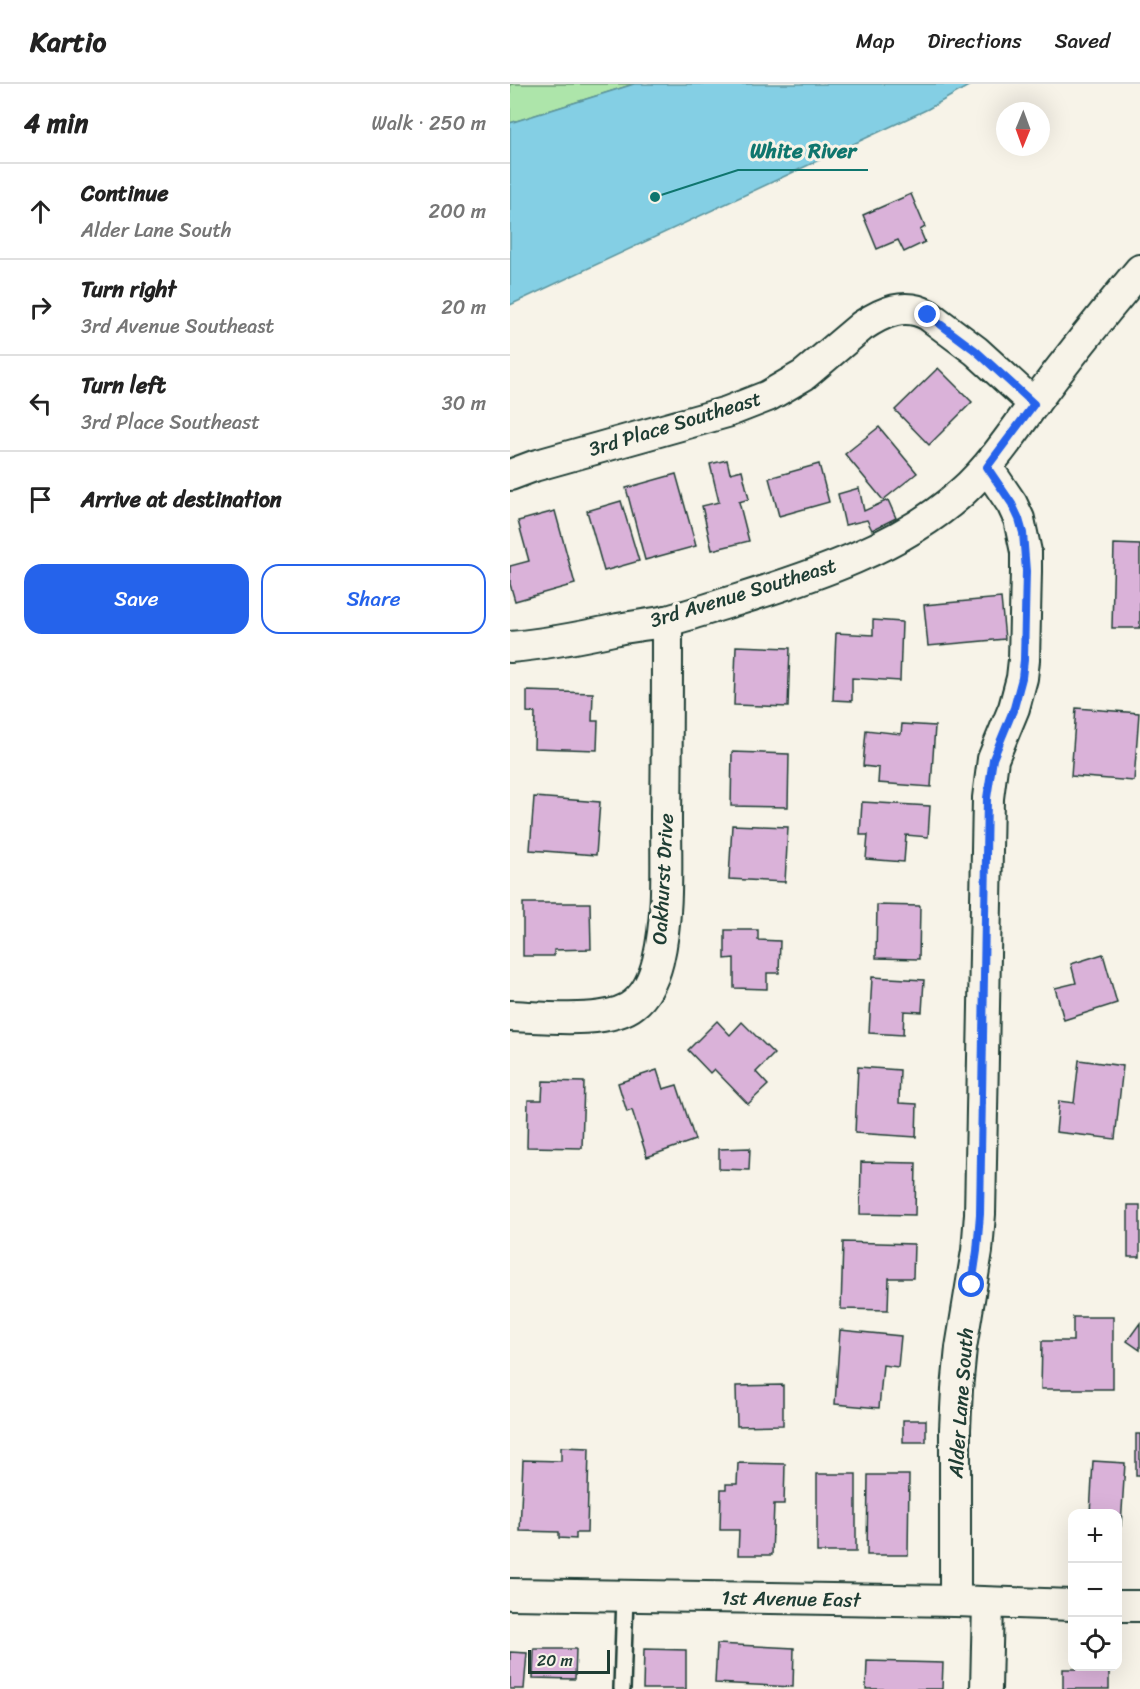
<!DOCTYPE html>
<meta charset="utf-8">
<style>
:root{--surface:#fff;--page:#f6f6f6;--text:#222;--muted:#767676;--line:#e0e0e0;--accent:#2563eb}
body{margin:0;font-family:Sriracha,sans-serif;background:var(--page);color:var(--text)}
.controls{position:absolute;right:18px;bottom:18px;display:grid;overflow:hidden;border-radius:12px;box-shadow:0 6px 24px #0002}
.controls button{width:54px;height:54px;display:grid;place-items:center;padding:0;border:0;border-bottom:2px solid var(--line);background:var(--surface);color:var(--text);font:30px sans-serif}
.compass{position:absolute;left:486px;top:18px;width:54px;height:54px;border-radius:50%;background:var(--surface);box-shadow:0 6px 24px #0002;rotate:181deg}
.scale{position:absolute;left:18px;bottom:15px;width:82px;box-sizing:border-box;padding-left:6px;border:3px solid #1f3d34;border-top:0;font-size:16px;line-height:21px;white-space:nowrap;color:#1f3d34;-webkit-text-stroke:4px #f7f3e8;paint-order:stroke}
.stop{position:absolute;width:18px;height:18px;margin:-14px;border:4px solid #2563eb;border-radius:50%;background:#fff}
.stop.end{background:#2563eb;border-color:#fff;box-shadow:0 2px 6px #0008}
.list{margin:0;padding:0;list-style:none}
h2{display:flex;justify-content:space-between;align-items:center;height:78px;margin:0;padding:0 24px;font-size:26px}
h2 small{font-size:20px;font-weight:400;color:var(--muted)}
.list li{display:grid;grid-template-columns:39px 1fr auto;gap:18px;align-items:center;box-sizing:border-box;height:96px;padding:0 24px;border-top:2px solid var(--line)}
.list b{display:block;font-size:22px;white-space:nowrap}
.list p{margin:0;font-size:20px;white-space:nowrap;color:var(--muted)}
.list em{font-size:20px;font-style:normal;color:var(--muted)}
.actions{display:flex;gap:12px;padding:18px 24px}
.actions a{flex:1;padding:14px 0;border:2px solid var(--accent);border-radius:18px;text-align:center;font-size:21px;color:var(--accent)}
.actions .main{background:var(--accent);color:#fff}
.icon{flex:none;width:33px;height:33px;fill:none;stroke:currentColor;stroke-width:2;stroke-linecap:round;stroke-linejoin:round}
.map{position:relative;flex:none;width:630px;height:1605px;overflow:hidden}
header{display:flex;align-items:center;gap:36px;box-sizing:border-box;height:84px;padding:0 30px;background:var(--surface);border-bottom:2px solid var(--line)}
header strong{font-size:28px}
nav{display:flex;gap:33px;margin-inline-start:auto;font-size:21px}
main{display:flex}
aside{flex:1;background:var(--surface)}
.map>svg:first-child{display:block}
</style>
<header>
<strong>Kartio</strong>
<nav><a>Map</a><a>Directions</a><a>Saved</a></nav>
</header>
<main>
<aside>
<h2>4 min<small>Walk · 250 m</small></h2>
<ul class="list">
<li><svg class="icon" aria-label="ahead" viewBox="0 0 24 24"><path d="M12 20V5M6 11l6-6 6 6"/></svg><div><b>Continue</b><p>Alder Lane South</p></div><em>200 m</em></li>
<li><svg class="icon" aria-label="right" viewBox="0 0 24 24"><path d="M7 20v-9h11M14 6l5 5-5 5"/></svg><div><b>Turn right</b><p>3rd Avenue Southeast</p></div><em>20 m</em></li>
<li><svg class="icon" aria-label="left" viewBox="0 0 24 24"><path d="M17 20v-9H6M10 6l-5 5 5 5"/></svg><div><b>Turn left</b><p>3rd Place Southeast</p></div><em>30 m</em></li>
<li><svg class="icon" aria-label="arrive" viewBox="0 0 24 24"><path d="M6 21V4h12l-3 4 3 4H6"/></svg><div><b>Arrive at destination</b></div></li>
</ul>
<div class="actions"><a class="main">Save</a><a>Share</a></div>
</aside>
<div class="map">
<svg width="630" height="1605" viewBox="0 0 630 1605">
<rect width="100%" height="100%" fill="#f7f3e8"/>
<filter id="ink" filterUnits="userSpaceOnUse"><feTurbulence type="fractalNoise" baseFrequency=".0167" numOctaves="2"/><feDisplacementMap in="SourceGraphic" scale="12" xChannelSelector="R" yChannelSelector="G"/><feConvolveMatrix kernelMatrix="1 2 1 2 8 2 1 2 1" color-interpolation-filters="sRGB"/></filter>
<g filter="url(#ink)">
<polygon fill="#ade5aa" stroke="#66916f" stroke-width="1.5" points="0,0 124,0 0,39"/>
<polygon fill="#84cfe4" stroke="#5c959e" stroke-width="1.5" points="124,0 462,0 418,25 0,221 0,39"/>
<g fill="#dab2d9" stroke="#1f3d34" stroke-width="1.5">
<polygon points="401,110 415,143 410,146 415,158 394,168 388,156 367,165 353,131"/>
<polygon points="428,284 462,318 419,361 385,326"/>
<polygon points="369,343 407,389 373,416 335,370"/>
<polygon points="217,376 220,389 232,386 239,415 229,418 239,457 202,466 192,422 209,418 200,380"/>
<polygon points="309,380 319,418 269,432 259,394"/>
<polygon points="166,390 186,462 135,476 116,404"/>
<polygon points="349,404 354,427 378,416 386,434 362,446 357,436 335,441 328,410"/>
<polygon points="111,417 129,477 94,487 77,427"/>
<polygon points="45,427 65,500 5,517 0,500 0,482 19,477 8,437"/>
<polygon points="604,460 630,461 630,544 602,544"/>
<polygon points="491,514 495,555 418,562 414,521"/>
<polygon points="363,536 392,538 390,597 342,594 342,617 323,616 326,549 363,551"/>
<polygon points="226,562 280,564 278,623 224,621"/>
<polygon points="17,607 83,609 82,637 88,637 87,666 24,664 25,629 17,628"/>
<polygon points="566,624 629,629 624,697 561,692"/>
<polygon points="392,640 425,642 421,703 368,699 369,684 353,682 356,646 391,650"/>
<polygon points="222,668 279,670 278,723 221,722"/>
<polygon points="24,713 90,718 86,771 20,766"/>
<polygon points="352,718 420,722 418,753 396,751 394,778 356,775 358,751 350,751"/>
<polygon points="222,741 278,743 275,798 219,795"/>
<polygon points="13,819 80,819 81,865 44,866 44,872 13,872"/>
<polygon points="367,821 410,822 409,875 366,874"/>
<polygon points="215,846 248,846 248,856 270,857 269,889 257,889 257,905 224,904 224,874 215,875"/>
<polygon points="593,870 607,919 554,936 545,904 566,899 561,880"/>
<polygon points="362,893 414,896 412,928 394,927 393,951 359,949"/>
<polygon points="207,937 220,951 232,938 264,970 246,988 258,1001 238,1020 204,985 200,989 178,966"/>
<polygon points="569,976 613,982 605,1055 546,1048 549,1017 564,1019"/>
<polygon points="348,983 390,986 389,1019 407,1020 406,1053 345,1049"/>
<polygon points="147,986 153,1005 167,1001 185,1056 137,1073 122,1026 117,1028 108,999"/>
<polygon points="33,997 74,998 72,1064 17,1063 18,1016 32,1016"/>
<polygon points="240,1064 239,1086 209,1085 209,1065"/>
<polygon points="351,1078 406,1079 405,1131 350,1130"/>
<rect x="618" y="1121" width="12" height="52"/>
<polygon points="333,1158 404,1160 403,1194 379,1194 378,1226 331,1225"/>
<polygon points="563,1233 603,1233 603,1305 531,1305 532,1257 563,1257"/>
<polygon points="630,1239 630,1266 617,1257"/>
<polygon points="330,1246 391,1252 388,1283 373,1281 369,1324 325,1320"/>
<polygon points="273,1301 273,1341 227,1342 226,1302"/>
<rect x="393" y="1336" width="23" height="22"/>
<rect x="626" y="1350" width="4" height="42"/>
<polygon points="51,1363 79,1364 77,1449 66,1449 66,1455 49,1454 49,1448 10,1447 13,1376 51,1377"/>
<polygon points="583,1377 615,1379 611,1442 608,1442 608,1430 580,1430"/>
<polygon points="228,1379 275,1380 274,1420 264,1420 262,1471 228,1471 229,1446 210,1446 211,1405 216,1405 216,1400 227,1400"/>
<rect x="307" y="1390" width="39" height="78"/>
<polygon points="358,1391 399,1391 398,1471 357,1471"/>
<polygon points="207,1560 284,1564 283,1603 205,1599"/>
<polygon points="24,1565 66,1565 65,1595 23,1594"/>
<polygon points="134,1565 176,1566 176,1605 133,1605"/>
<polygon points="0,1568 17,1569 14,1605 0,1605"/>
<polygon points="357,1577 433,1579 432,1605 356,1605"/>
<rect x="553" y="1585" width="46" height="20"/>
</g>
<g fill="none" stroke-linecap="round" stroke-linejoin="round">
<g stroke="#1f3d34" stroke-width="20">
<polyline id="service" points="112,1605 115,1512"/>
</g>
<g stroke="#1f3d34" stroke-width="34">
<g id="minor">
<path d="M 0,391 L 24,382 L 217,328 L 258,312 L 294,291 L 352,242 C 373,228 395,218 418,231 L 466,267 L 524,320"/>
<path d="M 0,563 C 37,560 72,553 108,545 C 124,542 141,540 157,537 C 180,531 203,523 227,516 C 303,492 390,464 451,409 C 479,384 501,352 523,321 C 557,275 593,230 630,186"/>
<path d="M 0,932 C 32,933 99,941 124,920 C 138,909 144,893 148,877 C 159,830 156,780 156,732 C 157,667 157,602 157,537"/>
<polyline points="0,1510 445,1517 562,1521"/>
<polyline points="445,1517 445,1345 447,1305 451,1264 467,1167 470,1130 478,714 483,675 504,624 512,594 514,576 516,487 516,468 509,435 502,420 477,383"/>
<polyline points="608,1522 630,1522"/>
<polyline points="476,1605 478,1519"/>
</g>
</g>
<use href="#service" stroke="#f7f3e8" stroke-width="15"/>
<use href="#minor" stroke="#f7f3e8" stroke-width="30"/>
</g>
</g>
<g fill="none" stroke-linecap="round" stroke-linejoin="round" filter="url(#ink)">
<polyline stroke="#2563eb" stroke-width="8" points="418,231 466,267 524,320 477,383 502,420 509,435 513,449 516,487 514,576 512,594 504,624 483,675 477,714 470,1130 467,1167 462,1201"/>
</g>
<g text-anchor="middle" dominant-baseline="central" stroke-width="6" stroke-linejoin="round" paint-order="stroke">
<g font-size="20" fill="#1f3d34" stroke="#f7f3e8">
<text transform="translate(165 340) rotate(-17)">3rd Place Southeast</text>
<text transform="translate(233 509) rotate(-17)">3rd Avenue Southeast</text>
<text transform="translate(153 795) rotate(-87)">Oakhurst Drive</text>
<text transform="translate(451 1319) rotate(-86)">Alder Lane South</text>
<text transform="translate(281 1515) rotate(1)">1st Avenue East</text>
</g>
</g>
<path fill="none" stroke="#0f766e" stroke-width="2" d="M145 113L228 86H358"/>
<circle fill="#0f766e" stroke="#f7f3e8" stroke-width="2" cx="145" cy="113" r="6"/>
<g font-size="21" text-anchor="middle" font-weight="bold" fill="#0f766e" stroke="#f7f3e8" stroke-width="6" stroke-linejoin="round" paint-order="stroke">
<text x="293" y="74">White River</text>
</g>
</svg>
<div class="controls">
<button>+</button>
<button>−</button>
<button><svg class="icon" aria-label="locate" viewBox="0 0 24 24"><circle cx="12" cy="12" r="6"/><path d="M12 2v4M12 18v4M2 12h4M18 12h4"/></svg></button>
</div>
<svg class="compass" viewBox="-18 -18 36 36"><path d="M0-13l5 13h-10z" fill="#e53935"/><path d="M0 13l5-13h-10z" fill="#767676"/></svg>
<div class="scale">20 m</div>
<div class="stop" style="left:462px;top:1201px"></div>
<div class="stop end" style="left:418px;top:231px"></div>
</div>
</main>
